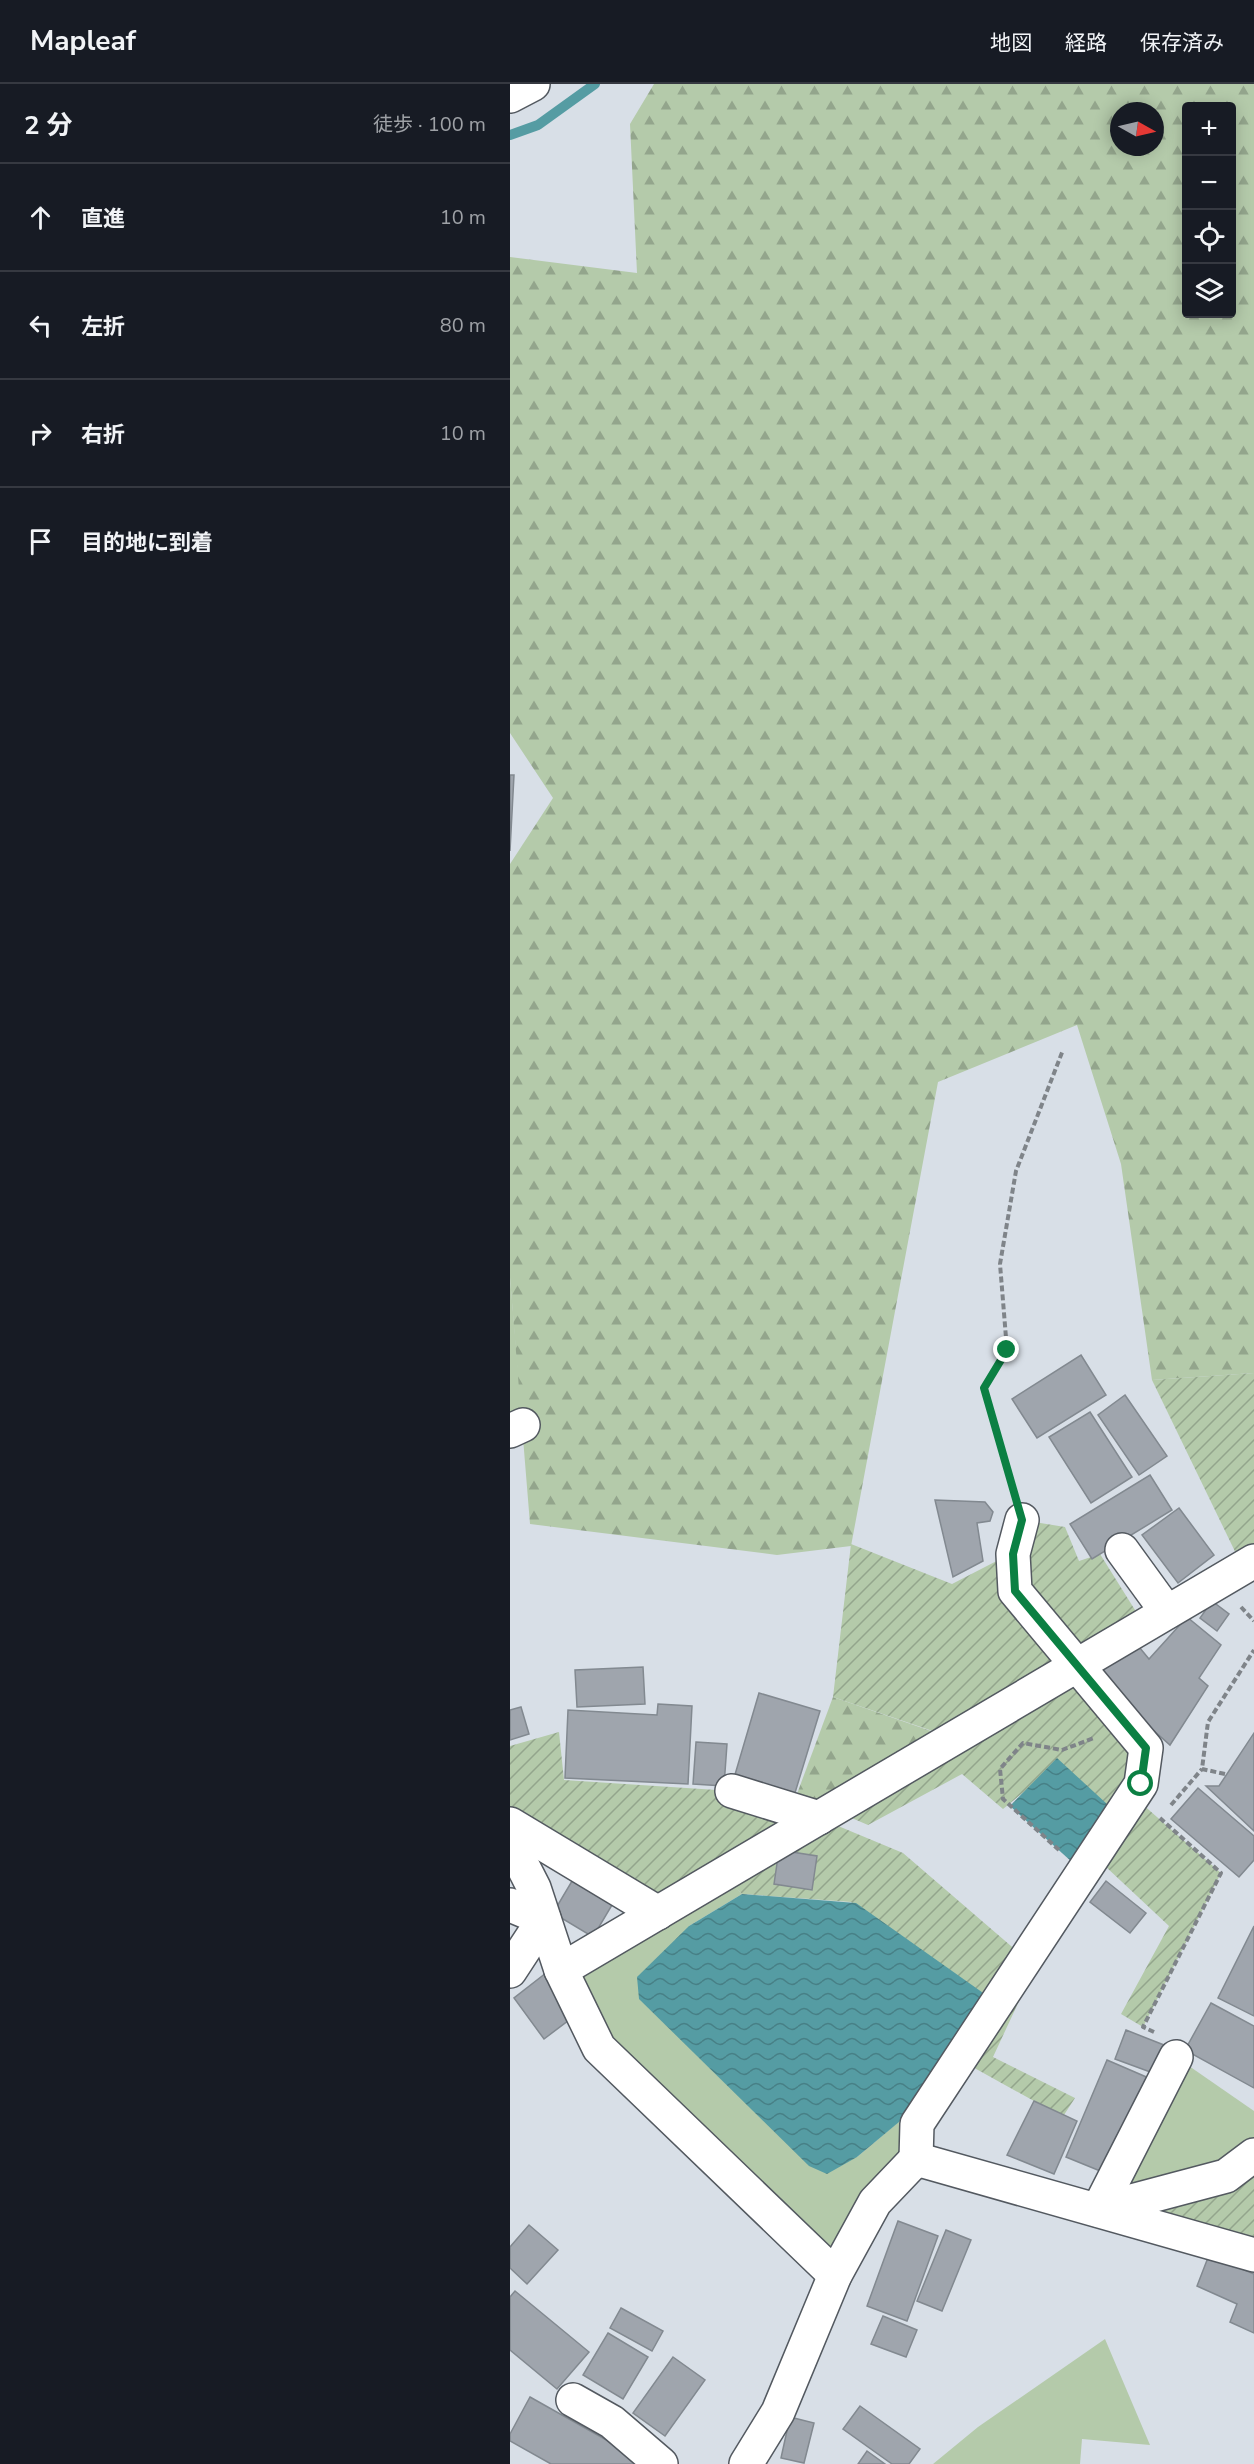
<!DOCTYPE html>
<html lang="ja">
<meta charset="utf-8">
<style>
:root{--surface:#171b24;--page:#20242c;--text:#f1f3f6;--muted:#9ea1a6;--line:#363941}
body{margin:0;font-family:"Nunito Sans","Noto Sans JP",sans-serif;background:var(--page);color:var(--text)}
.controls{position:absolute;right:18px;top:18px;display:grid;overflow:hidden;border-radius:6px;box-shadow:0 3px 15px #0003}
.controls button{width:54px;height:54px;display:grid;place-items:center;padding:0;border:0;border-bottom:2px solid var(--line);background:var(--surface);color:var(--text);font:30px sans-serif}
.compass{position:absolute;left:600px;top:18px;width:54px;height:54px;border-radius:50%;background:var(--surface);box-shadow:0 3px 15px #0003;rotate:98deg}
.stop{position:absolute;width:18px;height:18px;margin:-14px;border:4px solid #0b8043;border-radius:50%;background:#fff}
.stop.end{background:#0b8043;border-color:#fff;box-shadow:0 2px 6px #0008}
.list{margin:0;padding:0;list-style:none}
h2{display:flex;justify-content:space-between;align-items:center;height:78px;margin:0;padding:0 24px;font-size:26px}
h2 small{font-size:20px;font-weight:400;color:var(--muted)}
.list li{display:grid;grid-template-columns:39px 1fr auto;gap:18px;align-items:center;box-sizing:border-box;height:108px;padding:0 24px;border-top:2px solid var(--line)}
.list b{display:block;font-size:22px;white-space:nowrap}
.list em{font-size:20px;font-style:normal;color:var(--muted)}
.icon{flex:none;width:33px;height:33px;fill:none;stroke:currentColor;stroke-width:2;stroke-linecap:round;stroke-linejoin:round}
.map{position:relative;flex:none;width:744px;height:2380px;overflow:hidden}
header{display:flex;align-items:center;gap:36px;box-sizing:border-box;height:84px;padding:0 30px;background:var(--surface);border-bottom:2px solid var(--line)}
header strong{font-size:28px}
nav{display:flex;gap:33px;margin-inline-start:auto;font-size:21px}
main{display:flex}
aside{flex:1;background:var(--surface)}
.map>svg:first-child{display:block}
</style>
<header>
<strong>Mapleaf</strong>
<nav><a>地図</a><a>経路</a><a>保存済み</a></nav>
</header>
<main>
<aside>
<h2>2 分<small>徒歩 · 100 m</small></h2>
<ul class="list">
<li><svg class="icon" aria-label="ahead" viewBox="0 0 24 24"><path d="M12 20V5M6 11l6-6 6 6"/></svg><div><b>直進</b></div><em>10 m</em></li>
<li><svg class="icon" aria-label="left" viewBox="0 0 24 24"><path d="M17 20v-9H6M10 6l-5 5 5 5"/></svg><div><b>左折</b></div><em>80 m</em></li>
<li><svg class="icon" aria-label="right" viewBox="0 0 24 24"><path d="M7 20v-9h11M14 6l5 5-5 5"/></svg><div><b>右折</b></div><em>10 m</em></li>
<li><svg class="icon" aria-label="arrive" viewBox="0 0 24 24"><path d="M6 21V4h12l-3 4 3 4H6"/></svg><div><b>目的地に到着</b></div></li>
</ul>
</aside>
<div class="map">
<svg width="744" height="2380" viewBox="0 0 744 2380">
<defs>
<pattern id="forest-firs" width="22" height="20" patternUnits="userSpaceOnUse" patternTransform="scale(1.5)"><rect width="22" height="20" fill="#b4caaa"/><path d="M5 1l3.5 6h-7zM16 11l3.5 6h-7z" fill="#93a58c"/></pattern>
<pattern id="garden-furrows" width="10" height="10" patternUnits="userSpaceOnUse" patternTransform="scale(1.5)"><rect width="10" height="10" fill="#b4caaa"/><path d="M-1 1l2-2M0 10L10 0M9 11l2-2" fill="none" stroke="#93a58c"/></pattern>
<pattern id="water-waves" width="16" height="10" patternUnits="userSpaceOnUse" patternTransform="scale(1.5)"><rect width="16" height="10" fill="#559ca3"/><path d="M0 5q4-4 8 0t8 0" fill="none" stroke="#478086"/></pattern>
</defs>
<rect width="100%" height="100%" fill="#d8dfe7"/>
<g fill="#b4caaa">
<polygon points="0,1194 13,1341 0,1347"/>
<polygon points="214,1790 232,1810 179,1842 347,2073 392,2035 407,2041 325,2191 88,1962 51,1886"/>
<polygon points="666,1973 744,2027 744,2070 588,2126"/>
<polygon points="595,2255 640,2361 572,2355 570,2380 423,2380 468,2343"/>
</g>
<g fill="url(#forest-firs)" fill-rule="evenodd">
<path d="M 144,0 L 744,0 L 744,1289 L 642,1296 L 611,1080 L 567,941 L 428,998 L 341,1462 L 267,1471 L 20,1440 L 0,1194 L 0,780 L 43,714 L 0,649 L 0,173 L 127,189 L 120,40 ZM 676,22 L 722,22 L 722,230 L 676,230 ZM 609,27 L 645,27 L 645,63 L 609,63 Z"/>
<polygon points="323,1613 444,1655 309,1734 281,1726"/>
</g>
<g fill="url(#garden-furrows)">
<polygon points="744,1289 744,1477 733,1484 642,1296"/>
<polygon points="512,1436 555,1443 569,1477 590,1470 635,1542 568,1581 636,1664 623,1712 711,1789 633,1943 611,1930 659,1842 515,1707 493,1725 452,1690 358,1741 323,1726 443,1654 323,1613 341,1460 442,1500 506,1467"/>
<polygon points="49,1648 54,1696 222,1707 309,1734 393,1769 516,1875 468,1936 341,1818 232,1810 214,1791 148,1829 0,1740 0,1662"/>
<polygon points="493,1910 510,1915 483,1973 565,2014 554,2031 524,2017 450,1976"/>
<polygon points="744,2070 744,2171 634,2140 647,2110"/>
</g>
<g fill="url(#water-waves)">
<polygon points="547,1674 610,1732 573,1788 500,1722"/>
<polygon points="232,1810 346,1819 476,1911 395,2033 347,2073 317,2090 299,2082 129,1915 127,1893 179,1842"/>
</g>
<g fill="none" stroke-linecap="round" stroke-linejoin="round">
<polyline stroke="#559ca3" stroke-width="10" points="0,51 28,41 85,0"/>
</g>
<g fill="#9fa5ad" stroke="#828990" stroke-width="1.5">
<polygon points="0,691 4,691 0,767"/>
<polygon points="571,1271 596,1311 527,1354 502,1315"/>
<polygon points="615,1311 657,1372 629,1391 588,1331"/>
<polygon points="580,1328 622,1393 581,1419 539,1353"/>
<polygon points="640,1391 662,1426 582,1475 560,1440"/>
<polygon points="425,1416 475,1418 483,1428 480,1437 467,1439 473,1477 443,1493"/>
<polygon points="669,1424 704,1471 668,1499 632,1451"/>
<polygon points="702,1517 719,1530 707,1547 690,1534"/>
<polygon points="677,1533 711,1561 689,1594 698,1602 660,1661 608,1615 588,1587 625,1558 639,1575"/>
<polygon points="133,1583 135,1620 67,1623 65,1586"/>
<polygon points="249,1609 310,1627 284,1712 224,1694"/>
<polygon points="148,1620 182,1622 178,1700 55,1694 58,1626 147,1631"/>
<polygon points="11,1623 19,1650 0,1656 0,1626"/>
<polygon points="744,1649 744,1747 696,1702 709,1702"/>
<polygon points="186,1658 217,1660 214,1702 183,1700"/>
<polygon points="688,1704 744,1752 744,1776 729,1793 661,1735"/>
<polygon points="269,1766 307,1772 302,1806 264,1800"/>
<polygon points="65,1792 105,1816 83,1853 43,1829"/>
<polygon points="596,1797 636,1829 620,1849 580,1818"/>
<polygon points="744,1842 744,1932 708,1914"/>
<polygon points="36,1889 67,1930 34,1955 4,1914"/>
<polygon points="701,1919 744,1942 744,2004 675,1966"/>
<polygon points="616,1946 654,1961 643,1989 605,1975"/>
<polygon points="597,1976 641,1995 600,2091 556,2073"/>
<polygon points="524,2017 567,2037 544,2090 497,2071"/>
<polygon points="388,2137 428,2152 397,2237 357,2222"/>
<polygon points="19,2141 48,2166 17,2200 0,2184 0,2163"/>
<polygon points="436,2146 461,2156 432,2227 407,2217"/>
<polygon points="699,2171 744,2190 744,2249 720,2238 727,2220 687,2202"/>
<polygon points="5,2207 79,2268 47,2305 0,2266 0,2213"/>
<polygon points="111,2224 153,2247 142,2267 100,2244"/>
<polygon points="373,2232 407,2246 396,2273 361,2260"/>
<polygon points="98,2249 138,2273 113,2315 73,2291"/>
<polygon points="163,2273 195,2296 155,2352 123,2329"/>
<polygon points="20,2313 139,2380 41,2380 0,2357 0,2350"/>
<polygon points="350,2322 410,2365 399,2380 382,2380 333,2345"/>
<polygon points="280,2333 304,2339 294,2379 271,2374"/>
<polygon points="357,2367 375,2380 348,2380"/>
</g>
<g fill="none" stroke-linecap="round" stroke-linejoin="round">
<g stroke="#535960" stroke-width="36">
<g id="minor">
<polyline points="0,1347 13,1341"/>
<polyline points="612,1466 657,1528"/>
<polyline points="222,1707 309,1734"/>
<polyline points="0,1740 148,1829"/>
<polyline points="0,1757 24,1804 51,1886 89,1964 325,2191"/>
<polyline points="0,1821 34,1835 0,1887"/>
<polyline points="51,1886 744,1477"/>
<polyline points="406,2075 407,2040 631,1700 636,1664 505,1507 503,1470 512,1436"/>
<polyline points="588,2126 666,1973"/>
<polyline points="588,2126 716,2092 744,2071"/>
<polyline points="63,2316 102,2338 151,2380"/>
<polyline points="236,2380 268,2328 325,2191 365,2118 406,2075 744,2171"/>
</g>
</g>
<g stroke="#535960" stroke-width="36">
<polyline id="tertiary" points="0,12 23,0"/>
</g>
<g stroke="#7f8489" stroke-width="4" stroke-dasharray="6 3" stroke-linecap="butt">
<polyline points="502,1404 474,1304 497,1266 490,1180 506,1087 553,966"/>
<polyline points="731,1523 744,1537"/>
<polyline points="715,1690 692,1685 698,1638 744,1566"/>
<polyline points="661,1721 692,1685"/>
<polyline points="549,1766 493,1715 490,1685 513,1659 552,1666 584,1654"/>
<polyline points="644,1948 633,1943 711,1789 650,1734"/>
</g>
<use href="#minor" stroke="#fff" stroke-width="33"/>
<use href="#tertiary" stroke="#fff" stroke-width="33"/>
</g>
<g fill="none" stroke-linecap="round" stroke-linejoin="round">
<polyline stroke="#0b8043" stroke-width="8" points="497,1266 474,1304 512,1436 503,1470 505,1507 636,1664 631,1700"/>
</g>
</svg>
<div class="controls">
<button>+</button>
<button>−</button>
<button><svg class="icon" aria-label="locate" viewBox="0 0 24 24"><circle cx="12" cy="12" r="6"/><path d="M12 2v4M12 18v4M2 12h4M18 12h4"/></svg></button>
<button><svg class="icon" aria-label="layers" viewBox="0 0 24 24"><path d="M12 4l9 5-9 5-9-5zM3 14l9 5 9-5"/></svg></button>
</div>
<svg class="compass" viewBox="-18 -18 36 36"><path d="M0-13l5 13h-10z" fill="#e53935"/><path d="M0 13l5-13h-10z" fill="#9ea1a6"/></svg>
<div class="stop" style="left:631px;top:1700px"></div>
<div class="stop end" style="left:497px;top:1266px"></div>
</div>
</main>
